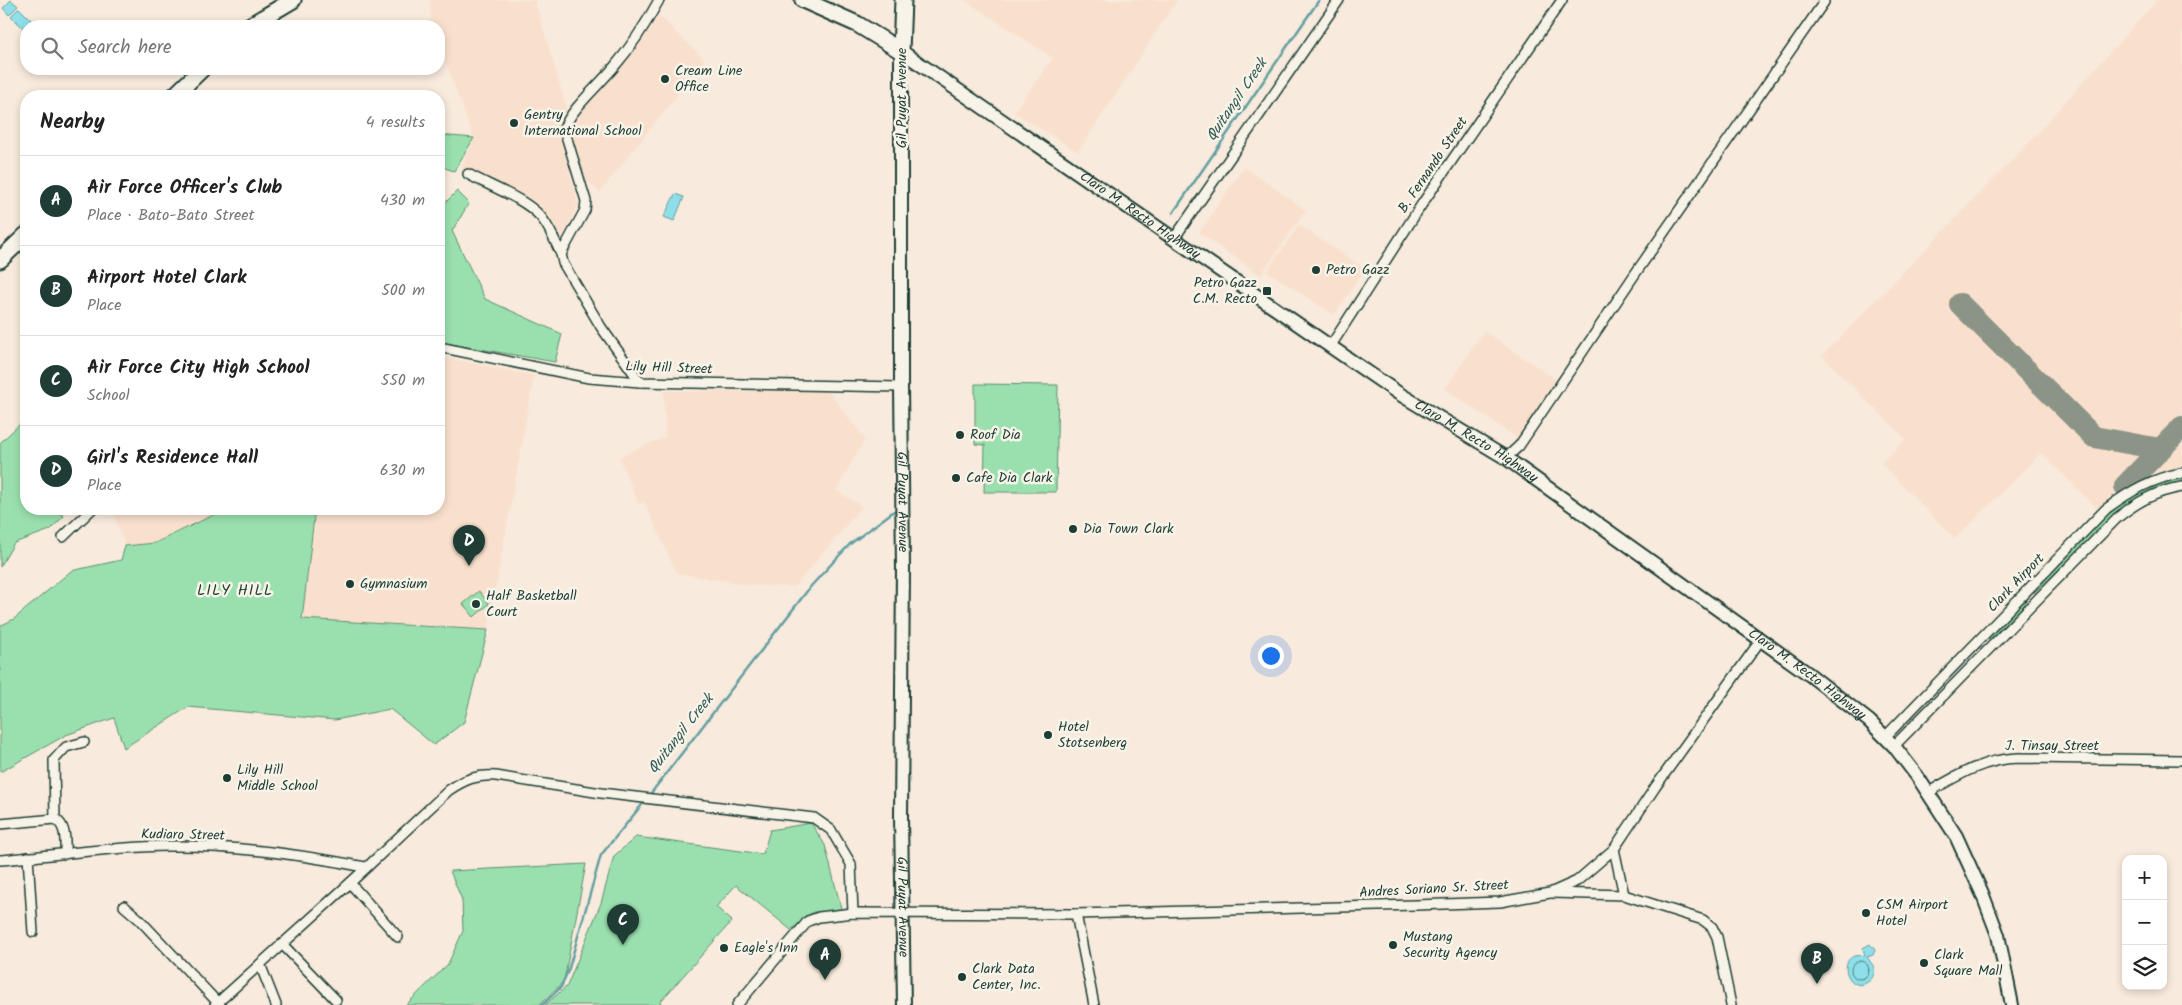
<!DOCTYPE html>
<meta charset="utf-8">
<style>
:root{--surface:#fff;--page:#f6f6f6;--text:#222;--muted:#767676;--line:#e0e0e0;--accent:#1f3d34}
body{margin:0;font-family:Kalam,sans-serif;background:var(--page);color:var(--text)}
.controls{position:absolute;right:15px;bottom:15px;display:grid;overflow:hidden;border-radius:10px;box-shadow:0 2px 8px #0003}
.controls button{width:45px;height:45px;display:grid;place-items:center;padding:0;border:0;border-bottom:1px solid var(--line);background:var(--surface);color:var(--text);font:25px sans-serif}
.you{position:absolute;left:1270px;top:655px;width:18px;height:18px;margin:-12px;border:4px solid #fff;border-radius:50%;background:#1a73e8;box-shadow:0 0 0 8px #1a73e833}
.badge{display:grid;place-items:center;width:32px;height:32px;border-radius:50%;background:var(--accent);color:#fff;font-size:16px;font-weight:700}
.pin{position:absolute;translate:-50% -41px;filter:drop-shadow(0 1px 2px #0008)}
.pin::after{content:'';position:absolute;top:26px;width:18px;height:15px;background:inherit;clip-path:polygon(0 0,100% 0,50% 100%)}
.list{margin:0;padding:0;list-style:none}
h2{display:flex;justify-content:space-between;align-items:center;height:65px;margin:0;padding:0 20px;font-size:21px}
h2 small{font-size:16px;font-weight:400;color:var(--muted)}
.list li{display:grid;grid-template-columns:32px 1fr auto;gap:15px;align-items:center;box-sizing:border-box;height:90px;padding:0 20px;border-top:1px solid var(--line)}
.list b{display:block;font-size:19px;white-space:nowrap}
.list p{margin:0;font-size:16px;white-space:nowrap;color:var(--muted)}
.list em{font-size:16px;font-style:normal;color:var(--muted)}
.icon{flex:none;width:28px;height:28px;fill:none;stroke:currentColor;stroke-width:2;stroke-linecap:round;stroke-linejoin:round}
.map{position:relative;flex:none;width:2182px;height:1005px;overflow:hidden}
.search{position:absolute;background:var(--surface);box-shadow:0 2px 8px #0003;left:20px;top:20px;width:425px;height:55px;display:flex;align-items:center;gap:12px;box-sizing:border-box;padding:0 18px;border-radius:20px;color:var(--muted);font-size:19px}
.panel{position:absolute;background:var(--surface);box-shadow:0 2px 8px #0003;left:20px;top:90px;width:425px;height:425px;border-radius:20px}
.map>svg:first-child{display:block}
</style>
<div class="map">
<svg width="2182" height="1005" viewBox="0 0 2182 1005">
<rect width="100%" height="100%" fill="#f8eadc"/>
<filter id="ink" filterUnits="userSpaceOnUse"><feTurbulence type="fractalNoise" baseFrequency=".02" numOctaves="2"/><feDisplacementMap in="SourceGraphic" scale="10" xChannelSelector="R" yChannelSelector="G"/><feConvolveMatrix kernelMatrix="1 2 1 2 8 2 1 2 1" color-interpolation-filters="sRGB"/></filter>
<g filter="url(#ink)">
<g fill="#f9e0cd">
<polygon points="430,0 535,0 566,106 559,129 578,205 562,238 558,239 552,220 543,211 461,168 474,139 439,44 439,26 432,26 431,23"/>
<polygon points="965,0 1177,0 1078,152 1014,112 1053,58"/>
<polygon points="2157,0 2182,0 2182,467 2149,474 2125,486 2097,508 2041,453 1955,539 1881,463 1906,439 1822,356 2021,151"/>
<polygon points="659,16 705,60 600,192 587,181 571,145 568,127"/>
<polygon points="1244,167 1306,210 1261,275 1199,233"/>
<polygon points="1299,225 1365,269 1334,315 1267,271"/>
<polygon points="1484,331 1558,381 1519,439 1445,389"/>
<polygon points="439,356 534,376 488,630 302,619 316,509 439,509"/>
<polygon points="664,391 828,391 865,439 836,490 862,507 794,587 750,585 677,573 644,502 639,504 619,457 665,437"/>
<polygon points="112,509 226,509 155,543 125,546"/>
</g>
<g fill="#9ae0ae" stroke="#5c8e71">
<polygon points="439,135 474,138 454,171 439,166"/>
<polygon points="457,191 469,203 452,231 485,299 562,334 555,362 439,342 439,205 441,207"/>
<polygon points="975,384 1058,385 1056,492 984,492 985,445 975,444"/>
<polygon points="26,418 26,509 54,509 64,516 50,530 14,543 0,567 0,443"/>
<path d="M 2182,478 L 2182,482 L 2161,486 L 2125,505 L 2034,593 L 2034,589 C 2077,546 2119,488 2182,478 Z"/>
<polygon points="226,509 315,509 302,619 488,630 464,722 434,745 390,709 335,720 188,707 124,748 114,718 66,735 0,772 0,626 14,619 71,571 121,560 125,546 155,543"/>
<polygon points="479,591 489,604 474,617 463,604"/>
<polygon points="2023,600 2026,600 2026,603 1990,639 1987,637"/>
<polygon points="811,823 825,845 842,912 813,912 791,930 736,885 716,907 732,921 660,1002 662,1005 545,1005 567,986 601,903 614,856 636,837 763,854 770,830"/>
<polygon points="586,864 564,981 539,1005 406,1005 448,964 463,931 462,900 450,871"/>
</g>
<g fill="#8edfe9" stroke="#629ea1">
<polygon points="11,0 18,6 9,15 3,8"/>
<polygon points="19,8 33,22 25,30 11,16"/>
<polygon points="675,194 684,197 674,221 664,217"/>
<path d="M 1870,944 L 1875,950 L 1873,955 L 1867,957 L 1874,967 C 1875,972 1874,977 1869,981 C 1848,998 1832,950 1865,956 L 1863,948 Z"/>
</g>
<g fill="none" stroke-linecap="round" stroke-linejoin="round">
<circle stroke="#4b7e7c" stroke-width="1" cx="1860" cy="970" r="9"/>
<g stroke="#629ea1" stroke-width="2.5">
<polyline points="1173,213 1319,0"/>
<polyline points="648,797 811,586 850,544 894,511"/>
<polyline points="542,1005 561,987 569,968 601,855 645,801"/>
</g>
<g stroke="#8c9488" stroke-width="22">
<polyline points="1960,304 2094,437 2160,449"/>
<polyline points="2125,486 2182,427"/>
</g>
<g stroke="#1f3d34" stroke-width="12">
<g id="street">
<path d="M 468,174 C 489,186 524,198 540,216 C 549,226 555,241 561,254"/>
<polyline points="1173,240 1339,0"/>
<polyline points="439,347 589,378 640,382 901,387"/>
<polyline points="1330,347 1422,204 1562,0"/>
<path d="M 640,382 L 601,327 L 563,263 L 561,254 L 585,210 L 586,201 L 564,129 C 570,110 600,84 614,67 C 632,46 646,24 659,0"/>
<polyline points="1506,458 1519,446 1635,274 1824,2 1823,0"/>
<polyline points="63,537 92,509"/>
<path d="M 1885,737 L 2106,509 C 2130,491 2153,478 2182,473"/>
<path d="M 1894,746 L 2117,518 C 2137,502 2156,491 2182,487"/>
<path d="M 1929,792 C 1958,775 1984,759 2018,758 L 2182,760"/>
<polyline points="55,819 54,760 66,747 84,742"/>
<path d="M 0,824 L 55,819 C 67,826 65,842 65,854"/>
<polyline points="1614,849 1624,895"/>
<polyline points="28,857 33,932"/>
<path d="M 0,860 C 56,855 112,847 168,846 C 231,845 303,855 365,867"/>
<polyline points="350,883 398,937"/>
<polyline points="1552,893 1624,895 1703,920 1712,927 1717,937 1731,1005"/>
<polyline points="124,906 139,919 220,1005"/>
<polyline points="1076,914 1094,1005"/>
<polyline points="282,944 336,1000"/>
<polyline points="260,964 276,1005"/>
<path d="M 215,1005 L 350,883 L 449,790 C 464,780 477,774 496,776 L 601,793 L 814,818 L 831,830 L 851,864 L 853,913"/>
<polyline points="737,1005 808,921 819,917 853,913 1076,914 1416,905 1500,902 1550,893 1577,881 1614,849 1656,786 1760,641"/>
</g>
</g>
<g stroke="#1f3d34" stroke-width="16">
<g id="secondary">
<path id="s1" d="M 901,51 L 1398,393 L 1506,458 L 1810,675 L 1869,721 L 1894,746 L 1917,776 L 1956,836 L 1982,893 L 1998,935 L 2012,1005"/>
<path id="s2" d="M 901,51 L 901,387 L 903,568 L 901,818 L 904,1005"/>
</g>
</g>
<g stroke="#1f3d34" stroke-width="19">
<g id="primary">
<polyline points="803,0 857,24 901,51"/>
<polyline points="249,26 293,0"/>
<polyline points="901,51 903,0"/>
<polyline points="174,96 202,69"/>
<polyline points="0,260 26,235"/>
</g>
</g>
<use href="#street" stroke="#f7f3e8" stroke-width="9"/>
<use href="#secondary" stroke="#f7f3e8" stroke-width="12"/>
<use href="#primary" stroke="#f7f3e8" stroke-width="15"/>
</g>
</g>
<g fill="#1f3d34" stroke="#f7f3e8" stroke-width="2">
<circle cx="665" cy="79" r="5"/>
<circle cx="514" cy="123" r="5"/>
<circle cx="1316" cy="270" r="5"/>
<rect x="1262" y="286" width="10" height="10" rx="2.5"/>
<circle cx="960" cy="435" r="5"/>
<circle cx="956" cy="478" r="5"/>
<circle cx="1073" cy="529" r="5"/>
<circle cx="350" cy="584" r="5"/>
<circle cx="476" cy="604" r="5"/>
<circle cx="1048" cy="735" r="5"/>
<circle cx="227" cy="778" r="5"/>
<circle cx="1866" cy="913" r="5"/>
<circle cx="1393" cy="945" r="5"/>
<circle cx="724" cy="948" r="5"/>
<circle cx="1924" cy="963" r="5"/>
<circle cx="962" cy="977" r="5"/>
</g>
<g text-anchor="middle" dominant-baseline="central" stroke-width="5" stroke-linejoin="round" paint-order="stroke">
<g font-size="14" fill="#1f3d34" stroke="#f7f3e8" text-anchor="start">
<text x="675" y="71">Cream Line<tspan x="675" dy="16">Office</tspan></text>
<text x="524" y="115">Gentry<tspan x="524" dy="16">International School</tspan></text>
<text x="1326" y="270">Petro Gazz</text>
<text x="1257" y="283" text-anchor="end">Petro Gazz<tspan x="1257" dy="16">C.M. Recto</tspan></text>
<text x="970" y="435">Roof Dia</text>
<text x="966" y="478">Cafe Dia Clark</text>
<text x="1083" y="529">Dia Town Clark</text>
<text x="360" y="584">Gymnasium</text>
<text x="486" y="596">Half Basketball<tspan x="486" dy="16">Court</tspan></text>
<text x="1058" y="727">Hotel<tspan x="1058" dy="16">Stotsenberg</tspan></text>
<text x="237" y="770">Lily Hill<tspan x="237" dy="16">Middle School</tspan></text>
<text x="1876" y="905">CSM Airport<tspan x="1876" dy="16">Hotel</tspan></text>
<text x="1403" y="937">Mustang<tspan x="1403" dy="16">Security Agency</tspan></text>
<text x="734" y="948">Eagle's Inn</text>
<text x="1934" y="955">Clark<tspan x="1934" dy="16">Square Mall</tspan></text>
<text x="972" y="969">Clark Data<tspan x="972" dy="16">Center, Inc.</tspan></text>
</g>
<g font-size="14" fill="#1f3d34" stroke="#f7f3e8">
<text transform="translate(902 98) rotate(-90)">Gil Puyat Avenue</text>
<text transform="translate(1433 165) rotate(-56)">B. Fernando Street</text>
<text stroke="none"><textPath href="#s1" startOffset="290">Claro M. Recto Highway</textPath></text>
<text transform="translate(669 368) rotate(2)">Lily Hill Street</text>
<text stroke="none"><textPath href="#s1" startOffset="695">Claro M. Recto Highway</textPath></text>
<text stroke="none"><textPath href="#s2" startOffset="451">Gil Puyat Avenue</textPath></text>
<text transform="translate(2016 583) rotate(-46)">Clark Airport</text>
<text stroke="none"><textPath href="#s1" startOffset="1100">Claro M. Recto Highway</textPath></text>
<text x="2052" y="746">J. Tinsay Street</text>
<text transform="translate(183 835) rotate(1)">Kudiaro Street</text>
<text transform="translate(1434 889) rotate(-3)">Andres Soriano Sr. Street</text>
<text stroke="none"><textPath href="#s2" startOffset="856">Gil Puyat Avenue</textPath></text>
</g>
<g font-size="15" font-style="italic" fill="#355d58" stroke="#f7f3e8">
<text transform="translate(1237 100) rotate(-56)">Quitangil Creek</text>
<text transform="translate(681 734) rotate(-52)">Quitangil Creek</text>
</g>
<g font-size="15" letter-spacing="1" fill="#1f3d34" stroke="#f7f3e8">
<text x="235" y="591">LILY HILL</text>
</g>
</g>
</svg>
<div class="controls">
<button>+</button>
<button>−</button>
<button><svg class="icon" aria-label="layers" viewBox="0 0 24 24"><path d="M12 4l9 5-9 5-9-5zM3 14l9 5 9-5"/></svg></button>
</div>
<div class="you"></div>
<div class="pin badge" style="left:825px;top:980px">A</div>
<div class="pin badge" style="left:1817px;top:984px">B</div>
<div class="pin badge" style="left:623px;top:945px">C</div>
<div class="pin badge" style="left:469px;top:566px">D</div>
<div class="search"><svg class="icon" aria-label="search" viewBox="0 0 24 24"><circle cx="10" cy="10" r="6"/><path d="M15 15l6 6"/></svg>Search here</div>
<section class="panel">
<h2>Nearby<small>4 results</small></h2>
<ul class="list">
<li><span class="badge">A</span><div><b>Air Force Officer's Club</b><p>Place · Bato-Bato Street</p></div><em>430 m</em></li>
<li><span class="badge">B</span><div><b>Airport Hotel Clark</b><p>Place</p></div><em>500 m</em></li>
<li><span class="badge">C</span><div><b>Air Force City High School</b><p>School</p></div><em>550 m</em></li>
<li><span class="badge">D</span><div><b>Girl's Residence Hall</b><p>Place</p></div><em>630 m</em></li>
</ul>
</section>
</div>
